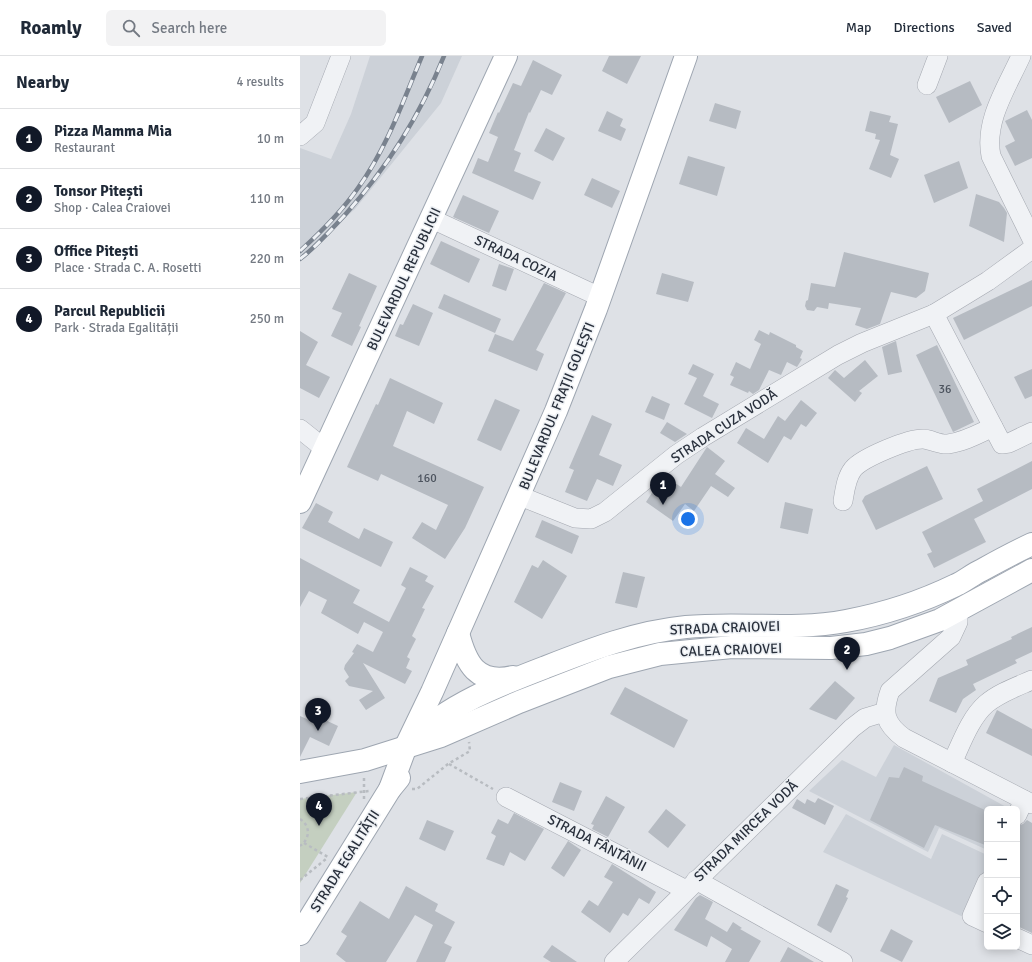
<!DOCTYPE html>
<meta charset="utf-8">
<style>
:root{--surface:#fff;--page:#f2f2f3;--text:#1f2937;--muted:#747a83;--line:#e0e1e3;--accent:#111827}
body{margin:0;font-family:Signika,sans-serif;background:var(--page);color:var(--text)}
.controls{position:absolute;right:12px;bottom:12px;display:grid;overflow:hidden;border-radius:6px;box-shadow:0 2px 10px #0003}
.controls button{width:36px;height:36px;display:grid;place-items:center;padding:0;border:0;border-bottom:1px solid var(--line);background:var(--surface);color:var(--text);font:20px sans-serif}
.you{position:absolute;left:388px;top:463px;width:14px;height:14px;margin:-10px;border:3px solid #fff;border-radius:50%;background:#1a73e8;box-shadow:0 0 0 6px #1a73e833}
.badge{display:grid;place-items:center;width:26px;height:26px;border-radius:50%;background:var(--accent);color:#fff;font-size:13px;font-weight:700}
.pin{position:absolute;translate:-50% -33px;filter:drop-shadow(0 1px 2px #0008)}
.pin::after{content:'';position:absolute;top:21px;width:14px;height:12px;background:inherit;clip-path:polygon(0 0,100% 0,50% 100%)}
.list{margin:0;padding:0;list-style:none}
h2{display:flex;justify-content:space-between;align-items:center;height:52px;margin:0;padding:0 16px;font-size:17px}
h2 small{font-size:13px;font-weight:400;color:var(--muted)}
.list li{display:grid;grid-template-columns:26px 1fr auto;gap:12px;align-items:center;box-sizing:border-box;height:60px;padding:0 16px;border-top:1px solid var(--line)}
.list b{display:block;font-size:15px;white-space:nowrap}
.list p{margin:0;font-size:13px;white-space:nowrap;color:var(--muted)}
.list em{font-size:13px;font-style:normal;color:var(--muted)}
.icon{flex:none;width:22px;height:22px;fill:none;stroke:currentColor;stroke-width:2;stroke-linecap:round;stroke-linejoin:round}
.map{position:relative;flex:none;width:732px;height:906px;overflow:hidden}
header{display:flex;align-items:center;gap:24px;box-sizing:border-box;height:56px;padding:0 20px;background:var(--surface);border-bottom:1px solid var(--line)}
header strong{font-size:19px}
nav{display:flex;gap:22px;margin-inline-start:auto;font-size:14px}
.search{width:280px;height:36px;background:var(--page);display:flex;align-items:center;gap:10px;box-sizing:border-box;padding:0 14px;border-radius:6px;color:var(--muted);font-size:15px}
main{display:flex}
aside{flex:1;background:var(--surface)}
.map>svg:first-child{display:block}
</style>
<header>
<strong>Roamly</strong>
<div class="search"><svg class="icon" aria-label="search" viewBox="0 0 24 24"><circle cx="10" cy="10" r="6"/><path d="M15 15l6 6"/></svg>Search here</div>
<nav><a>Map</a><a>Directions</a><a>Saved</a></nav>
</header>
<main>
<aside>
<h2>Nearby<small>4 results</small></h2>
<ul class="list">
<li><span class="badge">1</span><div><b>Pizza Mamma Mia</b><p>Restaurant</p></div><em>10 m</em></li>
<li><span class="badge">2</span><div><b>Tonsor Pitești</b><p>Shop · Calea Craiovei</p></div><em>110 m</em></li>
<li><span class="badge">3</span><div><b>Office Pitești</b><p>Place · Strada C. A. Rosetti</p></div><em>220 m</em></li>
<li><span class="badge">4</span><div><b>Parcul Republicii</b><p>Park · Strada Egalității</p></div><em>250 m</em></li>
</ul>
</aside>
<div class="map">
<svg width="732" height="906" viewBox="0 0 732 906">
<rect width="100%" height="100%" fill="#dee1e6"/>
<g fill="#ccd1d8">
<polygon points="70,0 162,0 141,47 55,153 0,203 0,92 31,103 51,58"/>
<polygon points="594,689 708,752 687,753 687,790 685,793 639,772 628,796 509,735 542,704 576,721"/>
<polygon points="546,758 631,803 642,778 687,799 687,872 523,796"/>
</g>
<polygon fill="#c4cfc0" points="57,736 0,827 0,743"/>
<g fill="#b6bbc2">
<polygon points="309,0 341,0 327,28 302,15"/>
<polygon points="233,4 262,19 252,39 241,34 230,57 229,56 214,94 221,97 214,115 241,126 233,144 172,117 178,102 188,106 198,81 189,77 198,56 199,57 213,27 221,30"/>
<polygon points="670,25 682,49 649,67 636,41"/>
<polygon points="415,47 441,55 436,73 409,65"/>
<polygon points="727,54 732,64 732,102 715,110 705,90 715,85 705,65"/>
<polygon points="307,55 323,63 320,70 326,73 321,85 298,75"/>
<polygon points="570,55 591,60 589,66 598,68 590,99 599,103 591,122 569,113 580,84 575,83 576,78 565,75"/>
<polygon points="246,72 265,82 253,105 234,95"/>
<polygon points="388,100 425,111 417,140 379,128"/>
<polygon points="659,105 668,132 634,147 624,119"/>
<polygon points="292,122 320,135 312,152 284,139"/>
<polygon points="676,138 699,146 704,152 707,157 704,186 669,170"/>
<polygon points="163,139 199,155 189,177 153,161"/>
<polygon points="141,185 180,203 169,227 130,208"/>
<polygon points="544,196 629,217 625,235 616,242 591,236 580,268 567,273 555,269 561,252 529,247 528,253 517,251 514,255 507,254 505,250 506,245 508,244 511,227 535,231"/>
<polygon points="199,208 214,213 206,235 192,230"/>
<polygon points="49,217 77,230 59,270 61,271 52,290 31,280 42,257 32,253"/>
<polygon points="362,217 394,226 388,246 356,238"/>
<polygon points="732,224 732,250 664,284 653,262"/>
<polygon points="244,227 266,237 236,294 244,298 237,315 188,295 195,278 213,285"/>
<polygon points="144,238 201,263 195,277 138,252"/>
<polygon points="113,248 133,257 119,290 95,280 100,268 103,269"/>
<polygon points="459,274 469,279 470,276 496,289 496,291 503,295 500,302 502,303 497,311 487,306 481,319 469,314 459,334 453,338 449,335 448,337 430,329 434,321 430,319 436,306 450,313 461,288 454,284"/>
<polygon points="0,275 18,286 6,309 30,321 19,342 0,332"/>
<polygon points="596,285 602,316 588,319 582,291"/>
<polygon points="637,289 674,366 653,376 616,299"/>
<polygon points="565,304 578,320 559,335 562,337 555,346 528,322 535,314 544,322"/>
<polygon points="393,308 414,318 403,340 419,348 412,362 384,348 397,322 388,318"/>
<polygon points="732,313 732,340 725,343 714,321"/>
<polygon points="90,322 143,347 134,368 107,355 93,390 184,431 165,472 145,503 112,482 122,466 136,474 148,449 81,418 78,425 47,411 76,348 78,349"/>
<polygon points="352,340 370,348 364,364 345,356"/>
<polygon points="195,343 220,354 201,395 177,384"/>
<polygon points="501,344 517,357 506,371 501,368 491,384 484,380 468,407 437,387 446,372 464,383 478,360 485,365"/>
<polygon points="292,359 312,368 299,399 322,409 313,430 297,423 287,445 265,436 274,414 269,412"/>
<polygon points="367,366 387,378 375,386 360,377"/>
<polygon points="407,391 425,405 415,418 435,432 428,441 411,430 394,455 385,448 373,465 346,446 355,432 364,438 372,425 381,431"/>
<polygon points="732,405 732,433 674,463 686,486 634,512 627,498 632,496 622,476 683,445 677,433"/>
<polygon points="627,410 643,443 576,474 562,445 565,440"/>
<polygon points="485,446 513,453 508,478 480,472"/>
<polygon points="16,447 33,456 28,466 59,483 64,472 93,486 81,511 2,472"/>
<polygon points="242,464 279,480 272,498 235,481"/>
<polygon points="0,502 60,534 53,547 89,566 106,532 101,529 110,511 128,520 125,525 134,530 122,552 125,553 112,580 116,583 107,601 110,603 106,612 112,615 105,628 63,607 85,642 66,654 59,644 73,635 49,630 45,625 49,621 44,613 45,609 54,597 52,596 57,588 73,596 83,576 64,566 58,578 21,557 27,544 9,535 0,551"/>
<polygon points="243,504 267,520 242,563 214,546 232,509 238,512"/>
<polygon points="323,516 345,521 337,552 315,547"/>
<polygon points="732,571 732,596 715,604 717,607 673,628 676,634 663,643 656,657 629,645 638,622 668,609 666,604 712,583 711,581"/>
<polygon points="535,625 555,642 536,664 509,653"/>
<polygon points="325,631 388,664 374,692 310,658"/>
<polygon points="697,654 732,673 732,700 686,677"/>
<polygon points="0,660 16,667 19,661 38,670 29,690 10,681 0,701"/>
<polygon points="604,711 623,720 622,725 687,755 687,784 685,789 635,769 624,792 570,764 589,721 599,722"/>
<polygon points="260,726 282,735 274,755 252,746"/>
<polygon points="306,740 325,751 308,781 292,773 294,769 291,768"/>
<polygon points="518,742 534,750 525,769 492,752 497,743 505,748 507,743 515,747"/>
<polygon points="366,753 386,769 368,792 348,776"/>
<polygon points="214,757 244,773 225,805 210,796 204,810 186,803 196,780 191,777 198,763 208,768"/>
<polygon points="127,764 154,775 145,795 119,783"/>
<polygon points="727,764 732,767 732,877 717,870 717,770 723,768"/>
<polygon points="268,785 281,794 264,821 251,812"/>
<polygon points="312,808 356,836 349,848 339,842 328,860 323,857 310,877 281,856 289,844 298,850 313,826 304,821"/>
<polygon points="536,828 549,834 546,841 548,842 531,877 517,869"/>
<polygon points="106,830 138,848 135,855 155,866 144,887 152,891 145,906 116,906 133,869 115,859 86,906 46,906 36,898 47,880 41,876 60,845 89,863"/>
<polygon points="400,839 413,846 405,863 427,876 433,866 442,872 440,873 461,885 449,906 425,906 432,893 411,880 407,891 374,874 396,842"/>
<polygon points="591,873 613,885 602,906 580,895"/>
<polygon points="252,889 277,906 251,906 243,901"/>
<polygon points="488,891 514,906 480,906"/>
</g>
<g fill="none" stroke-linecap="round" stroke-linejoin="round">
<g stroke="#a4a8b0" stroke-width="20">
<g id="minor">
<path d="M 721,0 C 707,31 684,65 691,100 L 732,183"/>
<polyline points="627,29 638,0"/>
<polyline points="0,80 15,67 41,0"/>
<polyline points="132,163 300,241"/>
<polyline points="634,258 702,388 709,387 732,376"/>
<polyline points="0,373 25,393"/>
<polyline points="220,440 275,462 291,463 305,456 376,399 403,381 538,299 562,287 634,258 688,225 732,193"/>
<path d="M 543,445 C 545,434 546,422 553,413 C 562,402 609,382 624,383 C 632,384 640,389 648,388 C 664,386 678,378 693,371"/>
<path d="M 658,555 L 658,566 L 651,581 L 590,635 C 582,657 585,668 604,682 L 732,748"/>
<path d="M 652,707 C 661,688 670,662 686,648 C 699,637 716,631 732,624"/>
<polyline points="206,741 386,834"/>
<polyline points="717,759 724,744"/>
<polyline points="396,824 543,906"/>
<polyline points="687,826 672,860 687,867"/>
<polyline points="717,882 732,889"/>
<polyline points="314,906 552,672 565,662 585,656"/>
</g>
</g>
<g stroke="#9ea6b1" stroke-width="24">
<g id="major">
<polyline points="0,446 206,0"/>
<path d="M 158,577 C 166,608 177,629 213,621"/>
<path d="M 112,684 C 149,648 199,629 246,611 C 292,593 336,576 386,571 C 439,566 493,575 546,565 C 584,558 621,546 656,529 C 665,525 673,518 682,514 C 698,505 715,496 732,488"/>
<polyline points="0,716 65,704 141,680 219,646 309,611 360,598 432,591 531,592 566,588 590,582 640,564 732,514"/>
<polyline points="90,733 106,690 132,636 256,355 296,253 386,0"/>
<polyline points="0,878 90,733 99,722"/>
</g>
</g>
<g stroke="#b8bcc1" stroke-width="2.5" stroke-dasharray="3 3" stroke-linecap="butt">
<polyline points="149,708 193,733"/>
<polyline points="112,733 117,733 148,708 170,695 169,686"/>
<polyline points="0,743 69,735"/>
<polyline points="64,743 64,720"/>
<path d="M 0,763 C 11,770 10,783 0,790"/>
<polyline points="4,787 28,801"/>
<polyline points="0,824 26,803"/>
</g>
<use href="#minor" stroke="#f0f2f5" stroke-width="19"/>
<use href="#major" stroke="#fff" stroke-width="22"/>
<g stroke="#79828e" stroke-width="4.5">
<g id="rail">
<path d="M 0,195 C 21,176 42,155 58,132 C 87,92 103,45 122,0"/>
<path d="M 0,203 C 16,191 30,175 44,160 C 87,112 120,60 144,0"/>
</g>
</g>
<use href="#rail" stroke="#edf0f4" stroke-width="3" stroke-dasharray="9" stroke-linecap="butt"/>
</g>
<g text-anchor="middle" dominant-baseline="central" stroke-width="3" stroke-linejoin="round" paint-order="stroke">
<g font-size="12" fill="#4c535e">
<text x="645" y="333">36</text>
<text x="127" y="422">160</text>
</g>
<g font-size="14" fill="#29303c" stroke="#edf0f4">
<text transform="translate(216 202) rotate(25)">STRADA COZIA</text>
<text transform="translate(104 223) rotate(-65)">BULEVARDUL REPUBLICII</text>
<text transform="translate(257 350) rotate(-68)">BULEVARDUL FRAȚII GOLEȘTI</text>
<text transform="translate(424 370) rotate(-33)">STRADA CUZA VODĂ</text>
<text transform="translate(425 572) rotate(-2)">STRADA CRAIOVEI</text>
<text transform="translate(431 594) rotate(-2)">CALEA CRAIOVEI</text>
<text transform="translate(446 775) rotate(-44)">STRADA MIRCEA VODĂ</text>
<text transform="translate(297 787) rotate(27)">STRADA FÂNTÂNII</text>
<text transform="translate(45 805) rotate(-58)">STRADA EGALITĂȚII</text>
</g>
</g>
</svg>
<div class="controls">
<button>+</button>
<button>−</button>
<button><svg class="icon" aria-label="locate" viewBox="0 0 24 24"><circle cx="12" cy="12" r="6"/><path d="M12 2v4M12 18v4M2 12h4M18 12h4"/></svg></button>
<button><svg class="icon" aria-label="layers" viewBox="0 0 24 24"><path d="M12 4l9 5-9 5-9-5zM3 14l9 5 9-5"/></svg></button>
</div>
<div class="you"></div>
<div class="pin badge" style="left:363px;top:449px">1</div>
<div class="pin badge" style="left:547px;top:614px">2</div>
<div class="pin badge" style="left:18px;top:675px">3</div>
<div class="pin badge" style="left:19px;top:770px">4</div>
</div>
</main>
